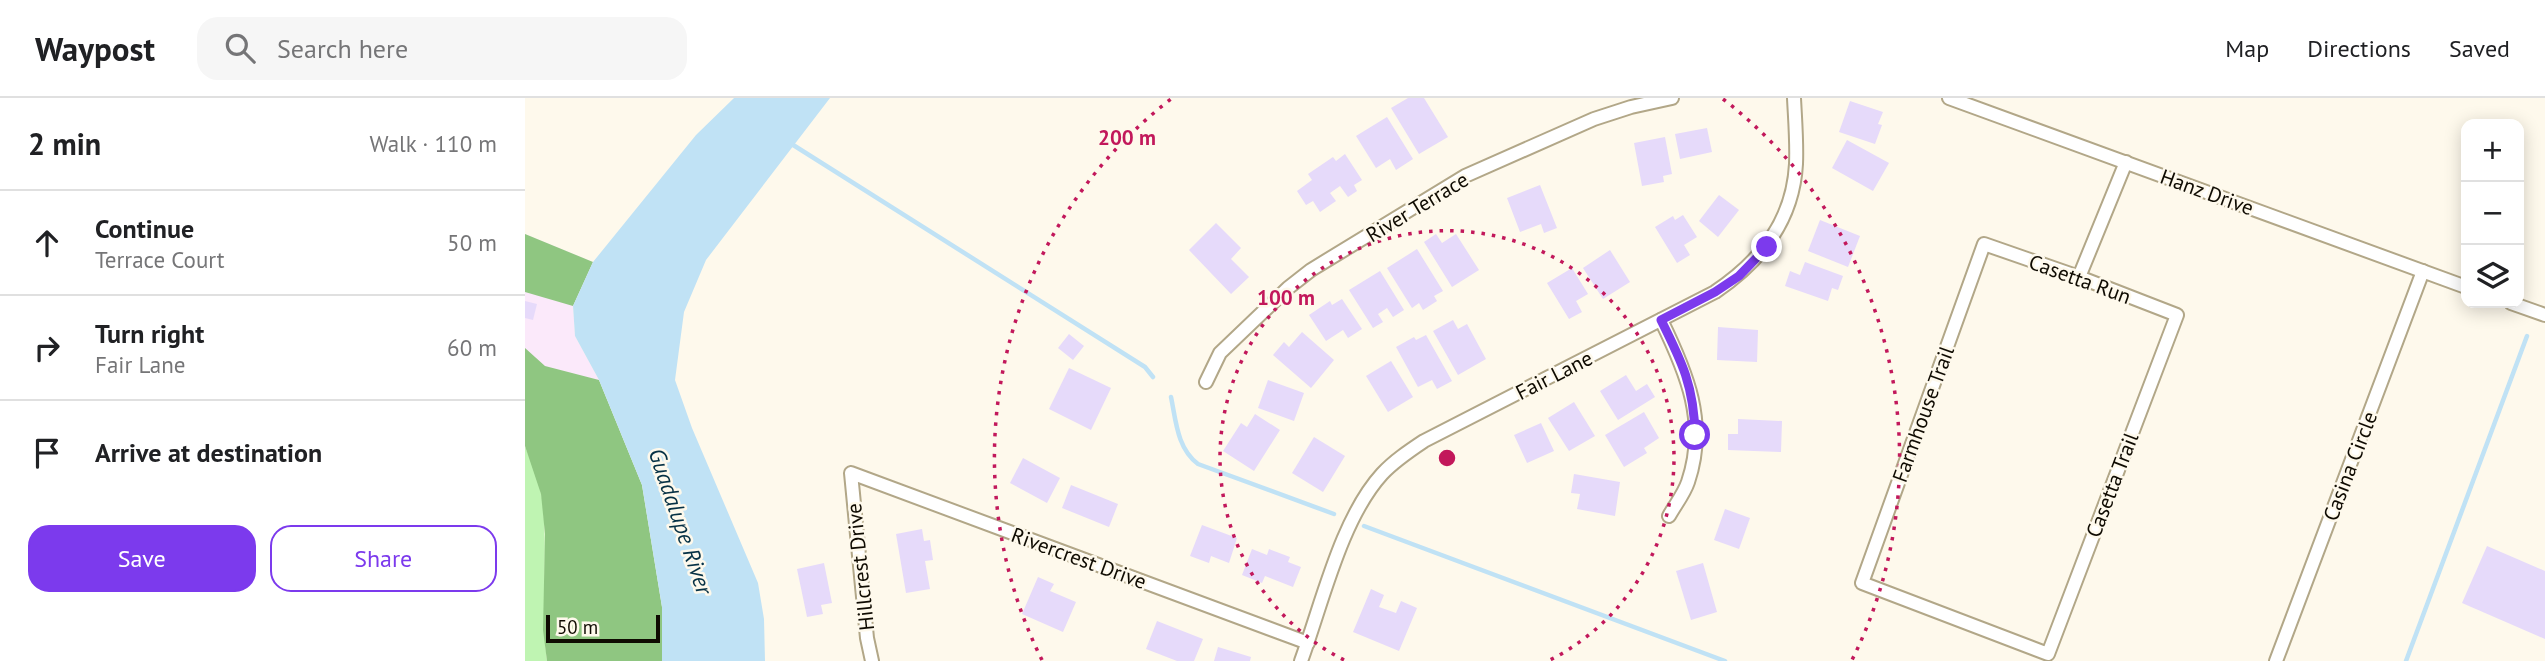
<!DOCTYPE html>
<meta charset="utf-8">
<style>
:root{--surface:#fff;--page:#f6f6f6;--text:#202124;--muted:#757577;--line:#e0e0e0;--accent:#7c3aed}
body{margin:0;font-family:"PT Sans",sans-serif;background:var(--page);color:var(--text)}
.controls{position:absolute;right:21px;top:21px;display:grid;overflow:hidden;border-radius:14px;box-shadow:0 4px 18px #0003}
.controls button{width:63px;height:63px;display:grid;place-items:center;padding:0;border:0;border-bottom:2px solid var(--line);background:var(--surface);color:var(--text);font:35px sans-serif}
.scale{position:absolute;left:21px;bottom:18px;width:114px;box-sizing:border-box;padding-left:7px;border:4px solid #0f0b02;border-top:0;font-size:19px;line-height:24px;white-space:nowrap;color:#0f0b02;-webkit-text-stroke:5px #fef9ec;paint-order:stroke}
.stop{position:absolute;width:21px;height:21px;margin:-16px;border:5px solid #7c3aed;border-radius:50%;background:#fff}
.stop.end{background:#7c3aed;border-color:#fff;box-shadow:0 2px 7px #0008}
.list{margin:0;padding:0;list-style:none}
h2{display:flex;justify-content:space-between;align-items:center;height:91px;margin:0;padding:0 28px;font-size:30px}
h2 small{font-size:23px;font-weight:400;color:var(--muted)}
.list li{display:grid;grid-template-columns:46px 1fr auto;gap:21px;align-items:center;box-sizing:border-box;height:105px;padding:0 28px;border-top:2px solid var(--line)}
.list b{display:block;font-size:26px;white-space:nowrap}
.list p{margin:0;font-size:23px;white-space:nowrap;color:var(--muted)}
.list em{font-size:23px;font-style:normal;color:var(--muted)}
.actions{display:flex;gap:14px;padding:21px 28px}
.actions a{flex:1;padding:16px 0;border:2px solid var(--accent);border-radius:21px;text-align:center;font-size:24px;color:var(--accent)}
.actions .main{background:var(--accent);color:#fff}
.icon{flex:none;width:38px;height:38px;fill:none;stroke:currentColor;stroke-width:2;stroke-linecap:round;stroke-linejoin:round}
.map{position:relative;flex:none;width:2020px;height:563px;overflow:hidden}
header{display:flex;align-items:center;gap:42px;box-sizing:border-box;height:98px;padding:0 35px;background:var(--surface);border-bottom:2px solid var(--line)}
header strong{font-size:33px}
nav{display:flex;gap:38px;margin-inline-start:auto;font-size:24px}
.search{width:490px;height:63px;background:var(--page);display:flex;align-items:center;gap:18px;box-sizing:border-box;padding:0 24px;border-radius:21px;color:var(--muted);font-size:26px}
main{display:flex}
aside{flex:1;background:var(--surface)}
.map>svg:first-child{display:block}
</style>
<header>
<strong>Waypost</strong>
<div class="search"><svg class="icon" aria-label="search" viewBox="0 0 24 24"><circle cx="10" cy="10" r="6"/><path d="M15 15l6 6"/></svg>Search here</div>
<nav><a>Map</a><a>Directions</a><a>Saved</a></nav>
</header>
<main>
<aside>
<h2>2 min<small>Walk · 110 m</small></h2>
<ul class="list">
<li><svg class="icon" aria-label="ahead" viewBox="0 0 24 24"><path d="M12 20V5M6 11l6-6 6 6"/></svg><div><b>Continue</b><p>Terrace Court</p></div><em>50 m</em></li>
<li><svg class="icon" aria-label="right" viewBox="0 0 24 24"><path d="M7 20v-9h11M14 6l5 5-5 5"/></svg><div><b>Turn right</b><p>Fair Lane</p></div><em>60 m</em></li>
<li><svg class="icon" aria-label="arrive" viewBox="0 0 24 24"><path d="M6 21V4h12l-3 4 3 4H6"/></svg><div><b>Arrive at destination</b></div></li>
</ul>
<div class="actions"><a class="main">Save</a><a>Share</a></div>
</aside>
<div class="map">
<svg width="2020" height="563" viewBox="0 0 2020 563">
<rect width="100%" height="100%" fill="#fef9ec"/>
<polygon fill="#fbe9fa" points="0,136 68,164 48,208 50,238 74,282 0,319"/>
<path fill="#bff4b2" d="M 0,348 C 6,364 14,382 17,400 C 24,454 15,509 22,563 L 0,563 Z"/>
<g fill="#8fc681">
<polygon points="0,136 68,164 48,208 0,194"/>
<polygon points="0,250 20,268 74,282 117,387 137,509 137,563 22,563 18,532 20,436 16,396 0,348"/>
</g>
<polygon fill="#c0e2f5" points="209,0 305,0 181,162 159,214 150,282 167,330 233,485 239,521 240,563 137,563 137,509 117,387 74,282 50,238 48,208 68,164 171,37"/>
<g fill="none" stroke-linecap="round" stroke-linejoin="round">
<g stroke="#c0e2f5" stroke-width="4.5">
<polyline points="265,45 620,269 628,279"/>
<path d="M 646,299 C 651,323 652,350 673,366 L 809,416"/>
<polyline points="839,428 1200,563"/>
<polyline points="1881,563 2002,238"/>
</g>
</g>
<g fill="#e6dafa">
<polygon points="883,0 899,0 923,39 894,56 866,10"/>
<polygon points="1325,3 1358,14 1353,26 1357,27 1350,46 1314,34"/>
<polygon points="862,19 888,61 871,72 865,61 851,70 831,38"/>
<polygon points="1182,30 1187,54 1155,61 1150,36"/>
<polygon points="1140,39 1147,76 1138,78 1139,84 1117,88 1109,45"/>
<polygon points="1322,42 1364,65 1348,93 1307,70"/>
<polygon points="820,56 837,82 829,87 832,93 823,99 815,88 805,95 811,103 795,114 788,103 781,107 772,93 787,82 783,76 808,59 811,63"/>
<polygon points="1015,87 1032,130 1019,135 1016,126 995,134 982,100"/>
<polygon points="1194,97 1214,112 1193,139 1174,123"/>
<polygon points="1158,117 1172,139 1159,147 1165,157 1152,165 1130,129 1148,118 1150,122"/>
<polygon points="1295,122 1335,138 1323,169 1283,153"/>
<polygon points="691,125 716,150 706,161 724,179 706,196 664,152"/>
<polygon points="911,136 917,145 931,136 954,172 927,189 899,144"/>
<polygon points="892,151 918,193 909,198 912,203 898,212 894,205 887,210 862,170"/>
<polygon points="1085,152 1105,184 1078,201 1058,170"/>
<polygon points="1280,164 1318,178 1313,192 1307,190 1303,203 1260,188 1265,173 1275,177"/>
<polygon points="1047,170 1063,196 1051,203 1057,214 1044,221 1022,185"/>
<polygon points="855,173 879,212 868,219 862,210 853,216 858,224 848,230 824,192"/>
<polygon points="817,201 837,231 823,240 818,232 801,243 784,217 805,203 807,207"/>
<polygon points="0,203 12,206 8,222 0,220"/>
<polygon points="928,222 933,231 942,226 961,261 933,277 908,233"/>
<polygon points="1193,229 1233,232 1232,264 1192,262"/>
<polygon points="777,234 809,262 786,290 748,257 759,244 764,249"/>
<polygon points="544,236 559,248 548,262 533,250"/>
<polygon points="901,237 927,283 912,291 907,282 893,289 871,249 889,239 891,242"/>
<polygon points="866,263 888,299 863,314 841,278"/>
<polygon points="544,270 586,290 566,332 524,311"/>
<polygon points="1101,277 1111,293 1122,286 1130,299 1093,322 1075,293"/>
<polygon points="743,282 779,295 769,323 733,310"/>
<polygon points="1049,304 1070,338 1044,353 1023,320"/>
<polygon points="1119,314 1134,340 1119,350 1122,355 1099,369 1080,337"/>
<polygon points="730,316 755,332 729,373 698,353 716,325 722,329"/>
<polygon points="1213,321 1257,323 1256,354 1203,352 1203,336 1213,336"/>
<polygon points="1016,325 1029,353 1002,365 989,337"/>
<polygon points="789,339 820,358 798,394 767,375"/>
<polygon points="498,360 535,380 522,405 485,385"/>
<polygon points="1049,376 1095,384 1090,418 1052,411 1055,396 1046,395"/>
<polygon points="546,387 593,406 584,429 537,410"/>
<polygon points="1200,411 1225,420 1214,451 1189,442"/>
<polygon points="677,427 712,440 704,465 686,458 684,465 665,458"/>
<polygon points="397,431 399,443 405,442 408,462 400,463 405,491 381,495 371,436"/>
<polygon points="1962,448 2020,473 2020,541 1937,505"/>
<polygon points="727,451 742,457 744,451 765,459 763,464 776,469 768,489 740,478 737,485 717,477"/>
<polygon points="299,465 307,505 296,507 298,516 282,519 272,471"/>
<polygon points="1178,465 1192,514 1166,522 1151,473"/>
<polygon points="513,479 529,486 525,493 551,504 538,534 497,516"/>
<polygon points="846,491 859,497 854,509 871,515 876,503 892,510 874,553 828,534"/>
<polygon points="632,523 678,541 669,563 652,563 621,551"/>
<polygon points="693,549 726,559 725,563 689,563"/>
</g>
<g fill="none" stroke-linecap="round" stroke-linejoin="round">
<g stroke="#b2a788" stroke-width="16">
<g id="minor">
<polyline points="1424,0 1941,189"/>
<polygon points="1459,146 1554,179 1652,217 1523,556 1337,485"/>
<polyline points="1554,179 1601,64"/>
<polyline points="1986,205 2020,217"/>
<path d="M 1136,222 C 1162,275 1183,325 1163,384 C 1159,396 1150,407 1144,418"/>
<polyline points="681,284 695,255 763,190 786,172 940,78 1069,21 1106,9 1147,0"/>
<polyline points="347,563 342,540 326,375 783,545"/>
<path d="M 776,563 C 797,506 816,421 857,376 C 869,363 884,353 899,343 L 1190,194 C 1236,163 1268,123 1271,66 C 1272,44 1270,21 1269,0"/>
<polyline points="1751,563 1898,173"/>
</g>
</g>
<use href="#minor" stroke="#fff" stroke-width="12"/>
</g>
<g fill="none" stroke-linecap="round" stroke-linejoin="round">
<path stroke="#7c3aed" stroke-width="9" d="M 1170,337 C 1169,288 1157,264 1136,222 L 1190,194 L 1214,178 L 1242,149"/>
</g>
<g fill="none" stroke="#c2185b" stroke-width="3.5" stroke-dasharray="3.5 7">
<path d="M819 562A227 227 0 1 1 1025 562"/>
<path d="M517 562A453 453 0 0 1 646 1M1198 1A453 453 0 0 1 1327 562"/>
</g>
<g text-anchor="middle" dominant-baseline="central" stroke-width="5" stroke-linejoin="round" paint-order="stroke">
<g font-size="21" fill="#0f0b02" stroke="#fef9ec">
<text transform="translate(1682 94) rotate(20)">Hanz Drive</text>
<text transform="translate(892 109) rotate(-31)">River Terrace</text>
<text transform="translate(1555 181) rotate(20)">Casetta Run</text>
<text transform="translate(1029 277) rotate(-27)">Fair Lane</text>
<text transform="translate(1398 316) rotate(-70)">Farmhouse Trail</text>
<text transform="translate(1825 368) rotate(-69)">Casina Circle</text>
<text transform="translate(1587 387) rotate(-69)">Casetta Trail</text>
<text transform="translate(554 460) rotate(20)">Rivercrest Drive</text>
<text transform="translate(335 469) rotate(-96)">Hillcrest Drive</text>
</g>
<g font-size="23" font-style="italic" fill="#063145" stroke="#fef9ec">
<text transform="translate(156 423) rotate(71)">Guadalupe River</text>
</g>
</g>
<circle cx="922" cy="360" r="10" fill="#c2185b" stroke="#fef9ec" stroke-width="3.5"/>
<g font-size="21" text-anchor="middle" font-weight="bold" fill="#c2185b" stroke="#fef9ec" stroke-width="5" stroke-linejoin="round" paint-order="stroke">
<text x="602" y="47">200 m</text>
<text x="761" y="207">100 m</text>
</g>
</svg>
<div class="controls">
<button>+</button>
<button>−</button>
<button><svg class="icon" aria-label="layers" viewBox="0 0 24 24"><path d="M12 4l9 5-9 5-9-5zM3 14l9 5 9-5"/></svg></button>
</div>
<div class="scale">50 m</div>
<div class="stop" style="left:1170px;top:337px"></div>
<div class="stop end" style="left:1242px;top:149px"></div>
</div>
</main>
